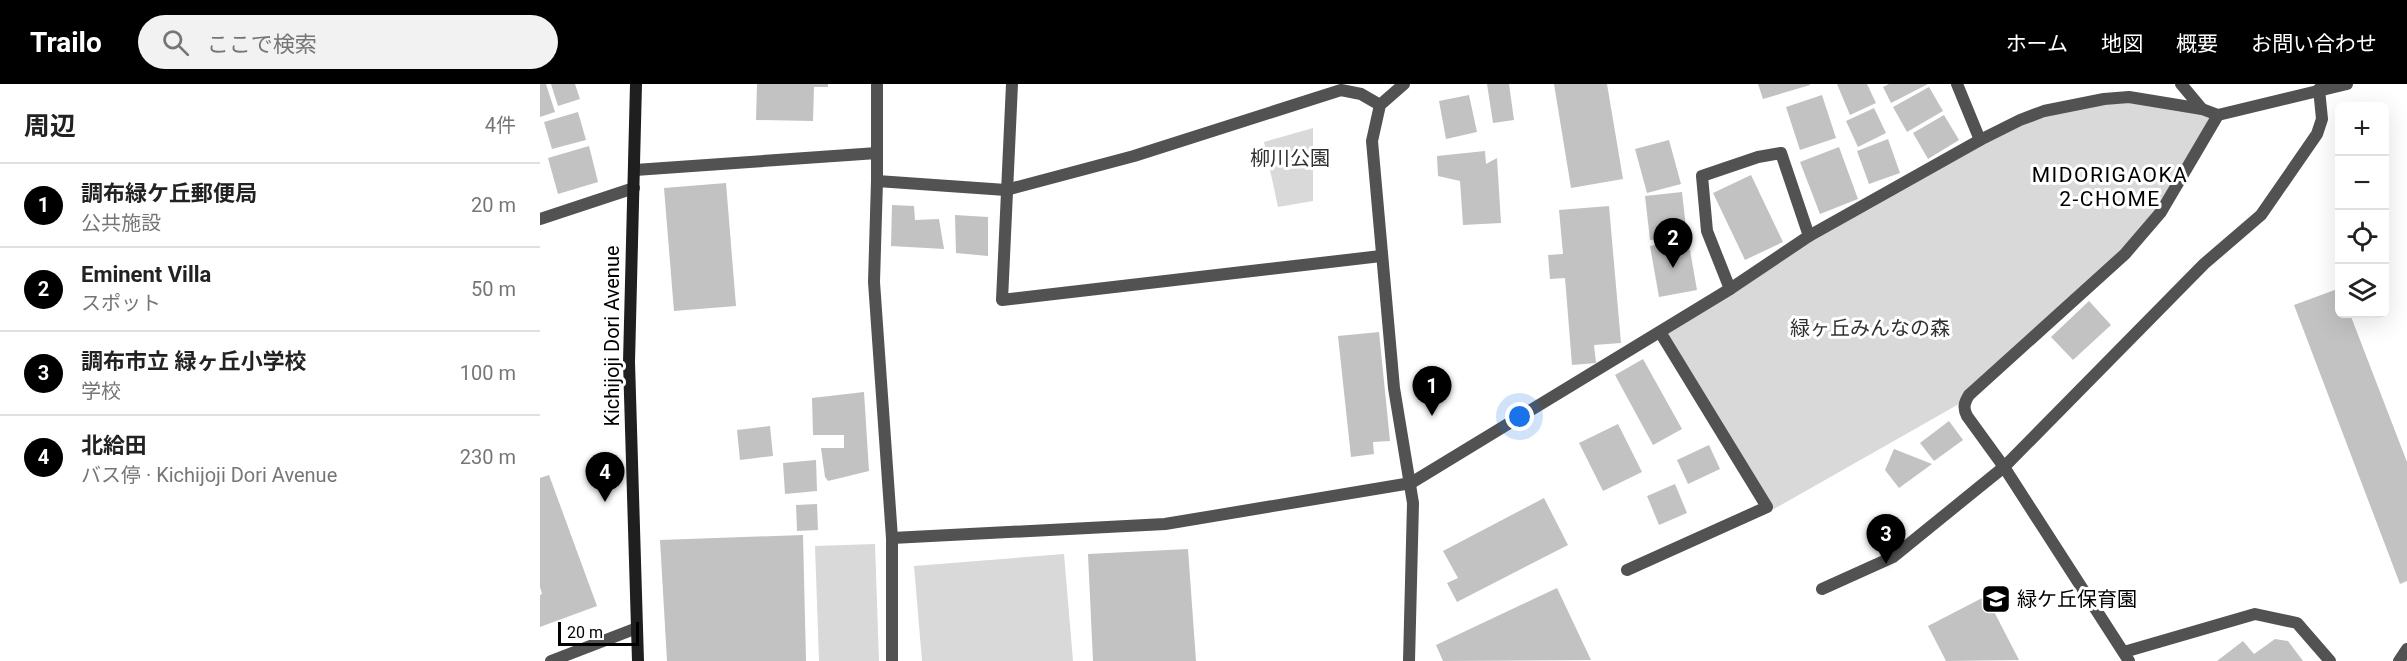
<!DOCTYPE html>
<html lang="ja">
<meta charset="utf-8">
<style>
:root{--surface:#fff;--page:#f2f2f2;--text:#222;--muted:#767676;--line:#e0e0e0;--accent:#000}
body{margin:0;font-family:Roboto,"Noto Sans JP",sans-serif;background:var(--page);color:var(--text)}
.controls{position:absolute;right:18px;top:18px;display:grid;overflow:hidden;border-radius:9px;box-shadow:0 6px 24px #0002}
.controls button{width:54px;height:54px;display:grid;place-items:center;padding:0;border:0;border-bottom:2px solid var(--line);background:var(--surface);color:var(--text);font:30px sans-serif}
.scale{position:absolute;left:18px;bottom:15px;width:81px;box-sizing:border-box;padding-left:6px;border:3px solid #000;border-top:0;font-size:16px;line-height:21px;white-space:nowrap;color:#000;-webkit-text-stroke:4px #fff;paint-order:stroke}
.you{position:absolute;left:980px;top:333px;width:21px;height:21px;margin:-15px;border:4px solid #fff;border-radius:50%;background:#1a73e8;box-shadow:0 0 0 9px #1a73e833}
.badge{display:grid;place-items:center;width:39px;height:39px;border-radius:50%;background:var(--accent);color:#fff;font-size:20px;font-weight:700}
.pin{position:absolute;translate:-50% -50px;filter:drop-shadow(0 2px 3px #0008)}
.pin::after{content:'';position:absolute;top:32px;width:21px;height:18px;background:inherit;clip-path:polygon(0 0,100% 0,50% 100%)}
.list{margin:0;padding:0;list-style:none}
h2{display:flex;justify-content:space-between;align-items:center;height:78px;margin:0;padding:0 24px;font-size:26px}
h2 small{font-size:20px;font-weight:400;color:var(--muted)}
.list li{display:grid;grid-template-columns:39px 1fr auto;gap:18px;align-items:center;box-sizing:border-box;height:84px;padding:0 24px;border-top:2px solid var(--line)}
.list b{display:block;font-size:22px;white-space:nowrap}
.list p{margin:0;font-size:20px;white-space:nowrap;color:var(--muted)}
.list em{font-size:20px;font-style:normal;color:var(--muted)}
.icon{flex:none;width:33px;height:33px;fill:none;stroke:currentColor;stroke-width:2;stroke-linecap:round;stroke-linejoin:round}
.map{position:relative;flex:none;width:1867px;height:577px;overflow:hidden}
header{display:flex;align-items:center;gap:36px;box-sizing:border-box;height:84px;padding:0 30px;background:var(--accent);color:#fff}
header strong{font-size:28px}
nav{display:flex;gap:33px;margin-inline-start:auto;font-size:21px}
.search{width:420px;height:54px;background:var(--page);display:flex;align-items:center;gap:15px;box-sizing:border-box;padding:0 21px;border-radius:33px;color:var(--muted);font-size:22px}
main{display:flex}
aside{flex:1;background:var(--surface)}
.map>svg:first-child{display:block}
</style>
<header>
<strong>Trailo</strong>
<div class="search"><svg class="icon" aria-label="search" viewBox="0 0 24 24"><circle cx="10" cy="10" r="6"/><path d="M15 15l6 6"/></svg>ここで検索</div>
<nav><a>ホーム</a><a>地図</a><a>概要</a><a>お問い合わせ</a></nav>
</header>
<main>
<aside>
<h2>周辺<small>4件</small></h2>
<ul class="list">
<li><span class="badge">1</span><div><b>調布緑ケ丘郵便局</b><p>公共施設</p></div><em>20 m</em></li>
<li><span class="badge">2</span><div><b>Eminent Villa</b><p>スポット</p></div><em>50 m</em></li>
<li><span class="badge">3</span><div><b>調布市立 緑ヶ丘小学校</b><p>学校</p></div><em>100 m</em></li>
<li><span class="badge">4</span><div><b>北給田</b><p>バス停 · Kichijoji Dori Avenue</p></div><em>230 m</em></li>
</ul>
</aside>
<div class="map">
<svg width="1867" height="577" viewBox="0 0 1867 577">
<rect width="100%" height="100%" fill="#fff"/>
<g fill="#d9d9d9">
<polygon points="1564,15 1678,31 1621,128 1426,316 1234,425 1227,423 1120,248 1190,205 1480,36"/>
<polygon points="773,44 773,117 738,123 724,58"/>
<polygon points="335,460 339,577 279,577 275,462"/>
<polygon points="524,470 533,577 382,577 374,482"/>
</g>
<g fill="#c2c2c2">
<polygon points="0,0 6,0 15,28 0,33"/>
<polygon points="11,0 35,0 40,15 18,22"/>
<polygon points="217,0 288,0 288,3 274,3 273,37 216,36"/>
<polygon points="947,0 969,0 974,36 953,39"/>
<polygon points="1014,0 1067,0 1083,95 1031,104"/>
<polygon points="1218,0 1270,0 1270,1 1223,15"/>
<polygon points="1297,0 1327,0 1336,19 1310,31"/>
<polygon points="1349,0 1388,0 1351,19 1343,3"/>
<polygon points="1389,3 1403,27 1367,48 1353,23"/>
<polygon points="929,11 937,48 906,55 899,17"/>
<polygon points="1282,11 1296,54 1260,66 1246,23"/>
<polygon points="1334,24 1346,49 1318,63 1306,37"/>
<polygon points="38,28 46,56 12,65 4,38"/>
<polygon points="1404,31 1419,56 1388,75 1373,49"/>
<polygon points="1348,55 1360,89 1329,100 1317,67"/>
<polygon points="1129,56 1141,100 1107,109 1095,65"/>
<polygon points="49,62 58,98 18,110 8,74"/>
<polygon points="1299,63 1318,115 1280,130 1260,78"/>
<polygon points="945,67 946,80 957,74 961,139 923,141 920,97 898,92 897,72"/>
<polygon points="1211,91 1243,158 1205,176 1173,109"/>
<polygon points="186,99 196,222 134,227 124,104"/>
<polygon points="1142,108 1147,153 1110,156 1105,112"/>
<polygon points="352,121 374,122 375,136 399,135 404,165 351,162"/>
<polygon points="1069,122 1081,259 1054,261 1056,279 1032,281 1025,194 1010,195 1008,171 1023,170 1019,126"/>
<polygon points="415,131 448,133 448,172 416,169"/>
<polygon points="1148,155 1157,206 1119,213 1110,162"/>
<polygon points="1800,204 1800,230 1810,230 1867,378 1867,497 1860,500 1754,221"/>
<polygon points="1549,217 1571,241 1533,276 1511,253"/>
<polygon points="839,248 850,357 833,358 834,370 811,373 798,252"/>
<polygon points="1103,275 1142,345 1113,361 1075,291"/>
<polygon points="324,308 329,387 288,397 285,393 281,364 304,364 304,351 273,351 272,314"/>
<polygon points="1409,337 1423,356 1394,377 1380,359"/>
<polygon points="1078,340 1102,388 1063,407 1039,359"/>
<polygon points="230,342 233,372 200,376 197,346"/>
<polygon points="1169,361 1180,385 1148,400 1137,376"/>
<polygon points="1354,365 1392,380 1359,404 1345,386"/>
<polygon points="276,376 277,407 245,410 243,379"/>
<polygon points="9,391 57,522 0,543 0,511 2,510 0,503 0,394"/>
<polygon points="1135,400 1147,429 1119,441 1107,412"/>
<polygon points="1004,414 1028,461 917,518 907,499 918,494 903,467"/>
<polygon points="277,420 278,446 257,447 256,421"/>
<polygon points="263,451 266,577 127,577 120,456"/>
<polygon points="648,465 656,577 553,577 548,470"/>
<polygon points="1017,504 1051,576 903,577 896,561"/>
<polygon points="1446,512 1479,576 1406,577 1388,542"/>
<polygon points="1735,555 1748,557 1763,577 1677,577 1703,557 1714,570"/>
</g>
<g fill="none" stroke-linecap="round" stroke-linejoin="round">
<g stroke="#525252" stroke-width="12">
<polyline points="337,0 337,97 334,198 352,454 352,577"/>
<polyline points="472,0 462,216 841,172"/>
<polyline points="864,0 840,21 832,57 854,304 873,419 869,577"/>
<polyline points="1417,0 1440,56"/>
<polyline points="1641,0 1662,25"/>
<polyline points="95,86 337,69"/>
<polyline points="337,97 466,106 594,72 801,6 821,10 840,21"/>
<polyline points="0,135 94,104"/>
<polyline points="1190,205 1167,147 1162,92 1218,73 1241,69 1269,152"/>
<polyline points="352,454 625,440 871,399 1190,205 1269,152 1440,56 1480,36 1504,27 1564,15 1589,13 1662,25 1678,31 1807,0"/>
<polyline points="1087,486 1227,423 1120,248"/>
<polyline points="1282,505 1353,473 1464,383 1664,180 1721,131 1777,50 1782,35 1779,5"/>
<polyline points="1584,568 1715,530 1757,539 1790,577"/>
<polyline points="11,577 97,544"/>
<path d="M 1589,577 L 1464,383 L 1427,332 C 1423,324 1424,319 1429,311 L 1585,170 L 1621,128 L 1678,31"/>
<polyline points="1859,577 1867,565"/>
</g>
<polyline stroke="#1f1f1f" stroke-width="12" points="96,0 89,278 98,577"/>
</g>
<defs>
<g id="school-square" transform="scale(1.5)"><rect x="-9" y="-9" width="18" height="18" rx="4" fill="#000" stroke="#fff"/><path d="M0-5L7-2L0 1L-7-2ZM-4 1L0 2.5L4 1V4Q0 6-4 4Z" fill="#fff"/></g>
</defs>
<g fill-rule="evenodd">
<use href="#school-square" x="1456" y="515"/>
</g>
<g text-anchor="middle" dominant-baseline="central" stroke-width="6" stroke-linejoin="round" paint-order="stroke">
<g font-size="20" fill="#303030" stroke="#fff">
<text x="750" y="74">柳川公園</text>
<text x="1330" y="244">緑ヶ丘みんなの森</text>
</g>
<g font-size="20" fill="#000" stroke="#fff">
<text transform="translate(72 252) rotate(-90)">Kichijoji Dori Avenue</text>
</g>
<g font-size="20" fill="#000" stroke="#fff" text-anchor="start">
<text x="1477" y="515">緑ケ丘保育園</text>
</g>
<g font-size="21" letter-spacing="1.5" fill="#000" stroke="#fff">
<text x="1570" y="91">MIDORIGAOKA<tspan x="1570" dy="24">2-CHOME</tspan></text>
</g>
</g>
</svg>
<div class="controls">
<button>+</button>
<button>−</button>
<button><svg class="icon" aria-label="locate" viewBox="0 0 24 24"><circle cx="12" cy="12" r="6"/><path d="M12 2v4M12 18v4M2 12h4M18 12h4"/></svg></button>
<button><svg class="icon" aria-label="layers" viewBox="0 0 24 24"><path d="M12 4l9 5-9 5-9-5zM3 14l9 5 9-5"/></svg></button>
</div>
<div class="scale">20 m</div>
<div class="you"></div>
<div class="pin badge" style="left:892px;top:332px">1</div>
<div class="pin badge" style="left:1133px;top:184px">2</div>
<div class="pin badge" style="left:1346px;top:480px">3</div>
<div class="pin badge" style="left:65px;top:418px">4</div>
</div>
</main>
